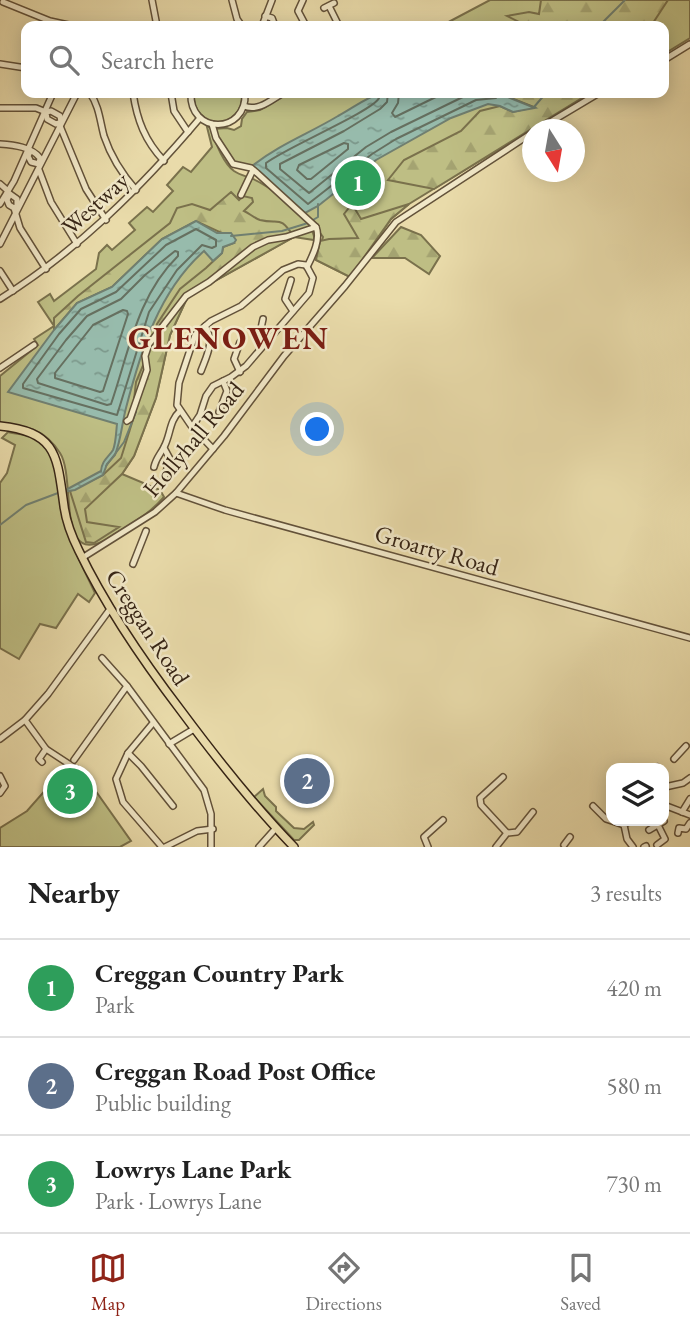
<!DOCTYPE html>
<meta charset="utf-8">
<style>
:root{--surface:#fff;--page:#f2f2f2;--text:#222;--muted:#767676;--line:#e0e0e0;--accent:#8f2418}
body{margin:0;font-family:"EB Garamond",serif;background:var(--page);color:var(--text)}
.controls{position:absolute;right:21px;bottom:21px;display:grid;overflow:hidden;border-radius:14px;box-shadow:0 4px 18px #0003}
.controls button{width:63px;height:63px;display:grid;place-items:center;padding:0;border:0;border-bottom:2px solid var(--line);background:var(--surface);color:var(--text);font:35px sans-serif}
.compass{position:absolute;left:522px;top:119px;width:63px;height:63px;border-radius:50%;background:var(--surface);box-shadow:0 4px 18px #0003;rotate:169deg}
.you{position:absolute;left:318px;top:430px;width:24px;height:24px;margin:-18px;border:5px solid #fff;border-radius:50%;background:#1a73e8;box-shadow:0 0 0 10px #1a73e833}
.badge{display:grid;place-items:center;width:46px;height:46px;border-radius:50%;background:var(--accent);color:#fff;font-size:23px;font-weight:700}
.pin{position:absolute;translate:-50% -50%;border:4px solid #fff;box-shadow:0 2px 7px #0006}
.list{margin:0;padding:0;list-style:none}
h2{display:flex;justify-content:space-between;align-items:center;height:91px;margin:0;padding:0 28px;font-size:30px}
h2 small{font-size:23px;font-weight:400;color:var(--muted)}
.list li{display:grid;grid-template-columns:46px 1fr auto;gap:21px;align-items:center;box-sizing:border-box;height:98px;padding:0 28px;border-top:2px solid var(--line)}
.list b{display:block;font-size:26px;white-space:nowrap}
.list p{margin:0;font-size:23px;white-space:nowrap;color:var(--muted)}
.list em{font-size:23px;font-style:normal;color:var(--muted)}
.icon{flex:none;width:38px;height:38px;fill:none;stroke:currentColor;stroke-width:2;stroke-linecap:round;stroke-linejoin:round}
.map{position:relative;flex:none;width:690px;height:847px;overflow:hidden}
.search{position:absolute;background:var(--surface);box-shadow:0 4px 18px #0003;left:21px;right:21px;top:21px;height:77px;display:flex;align-items:center;gap:18px;box-sizing:border-box;padding:0 24px;border-radius:14px;color:var(--muted);font-size:26px}
.sheet{height:385px;background:var(--surface)}
nav{display:flex;justify-content:space-around;align-items:center;box-sizing:border-box;height:98px;border-top:2px solid var(--line);background:var(--surface);font-size:19px;color:var(--muted)}
nav a{display:grid;justify-items:center;gap:4px}
nav .on{color:var(--accent)}
.map>svg:first-child{display:block}
</style>
<div class="map">
<svg width="690" height="847" viewBox="0 0 690 847">
<defs>
<pattern id="forest-firs" width="22" height="20" patternUnits="userSpaceOnUse" patternTransform="scale(1.75)"><rect width="22" height="20" fill="#bebe84"/><path d="M5 1l3.5 6h-7zM16 11l3.5 6h-7z" fill="#a4a371"/></pattern>
<pattern id="water-ripples" width="26" height="14" patternUnits="userSpaceOnUse" patternTransform="scale(1.75)"><rect width="26" height="14" fill="#97bbac"/><path d="M2 4q2-2 4 0t4 0M15 11q2-2 4 0t4 0" fill="none" stroke="#7c988b"/></pattern>
</defs>
<rect width="100%" height="100%" fill="#e9dbaa"/>
<filter id="stains"><feTurbulence type="fractalNoise" baseFrequency=".00286" numOctaves="4"/><feColorMatrix values="0 0 0 0 .2 0 0 0 0 .09 0 0 0 0 .02 0 0 0 .5 -.17"/></filter>
<radialGradient id="worn" r=".72"><stop offset=".6" stop-color="#630" stop-opacity="0"/><stop offset="1" stop-color="#630" stop-opacity=".3"/></radialGradient>
<g fill="#bebe84" stroke="#7a714c" stroke-width="2">
<polygon points="490,0 690,0 690,38 664,54 664,26 441,26"/>
<path d="M 193,93 L 243,93 C 242,132 194,132 193,93 Z"/>
<polygon points="289,93 590,93 409,204 391,219 350,277 316,260 323,237 305,213 252,166 236,164 213,129 227,128 234,130 241,126 242,119 247,112 260,110"/>
<path d="M 207,127 L 210,127 C 215,140 222,162 234,171 C 241,176 251,177 259,182 C 275,191 316,221 314,240 L 294,237 L 188,296 L 170,335 L 156,398 L 134,456 L 122,474 L 160,490 L 164,497 C 150,514 130,524 112,536 C 54,574 77,479 60,453 C 44,428 27,426 0,424 L 0,376 L 38,345 L 34,339 L 54,326 L 38,302 L 50,294 L 54,301 L 96,269 L 99,253 L 107,245 L 112,250 L 135,230 L 129,223 L 147,207 L 153,212 L 173,191 L 167,185 L 183,167 L 191,172 L 212,147 Z"/>
<path d="M 8,432 C 15,434 23,434 30,436 C 62,446 57,491 63,518 C 70,544 84,569 95,593 L 89,602 L 78,594 L 56,628 L 40,624 L 19,659 L 0,648 L 0,483 L 7,473 L 15,445 L 2,438 Z"/>
<polygon points="78,766 131,841 120,847 0,847 0,828 27,811 62,771"/>
<polygon points="263,789 265,796 276,807 276,811 294,828 304,829 313,822 314,825 299,840 294,840 254,797"/>
</g>
<g fill="url(#forest-firs)" stroke="#7a714c" stroke-width="2">
<polygon points="541,0 668,0 651,26 527,26 507,16 529,12 539,14"/>
<polygon points="498,93 590,93 434,189 388,180 404,160 461,131 480,111 500,106 513,112 534,107"/>
<path d="M 231,192 L 239,200 L 243,196 L 252,198 L 253,202 L 244,211 C 249,213 254,218 260,220 C 280,225 279,214 294,237 L 188,296 L 170,335 L 156,398 L 134,456 L 122,474 L 85,509 L 87,522 L 119,527 L 94,543 L 86,542 L 70,491 L 103,475 L 121,458 L 136,410 L 134,400 L 136,382 L 153,342 L 157,324 L 180,289 L 206,268 L 222,253 L 223,247 L 234,243 L 222,233 L 196,221 L 162,239 L 112,287 L 77,303 L 54,330 L 54,318 L 78,296 L 170,223 L 177,208 L 192,204 L 210,210 Z"/>
<polygon points="352,204 361,219 409,204 391,219 350,277 316,260 320,241 329,239 358,238 344,214"/>
<polygon points="401,227 421,235 440,256 429,274 405,258 372,258"/>
</g>
<g fill="url(#water-ripples)" stroke="#707f70" stroke-width="2">
<path d="M 381,93 L 498,93 L 535,108 L 513,112 L 500,106 L 488,104 L 451,118 L 376,160 L 318,206 L 305,213 L 252,166 C 280,144 308,134 338,116 C 353,108 365,98 381,93 Z"/>
<path d="M 196,221 L 217,233 L 231,233 L 236,240 L 234,243 L 223,247 L 222,253 L 213,261 L 204,251 C 159,291 141,350 126,408 C 122,423 121,440 115,455 L 107,464 L 103,475 L 75,490 L 62,492 L 101,471 C 102,460 108,458 113,450 C 116,443 116,432 117,424 L 8,392 L 54,330 L 77,303 L 112,287 L 162,239 Z"/>
</g>
<g fill="none" stroke-linecap="round" stroke-linejoin="round">
<g stroke="#667060" stroke-width="2">
<path d="M 380,93 C 379,95 380,97 379,98 C 373,111 285,148 266,163 L 266,168 L 308,204 L 372,154 L 396,139 L 476,100 L 496,98 L 498,93"/>
<polyline points="388,93 387,102 380,109 344,131 280,164 280,169 309,193 366,147 391,132 471,93"/>
<polyline points="399,93 398,103 392,113 395,117 444,93"/>
<polygon points="344,143 348,144 348,149 311,179 307,179 297,170 299,165"/>
<polygon points="196,229 216,240 216,246 212,248 202,245 177,270 149,312 117,415 23,388 23,384 59,334 81,309 116,292 166,245"/>
<path d="M 175,251 L 178,252 L 178,256 C 137,296 129,352 111,404 L 107,405 L 38,383 L 37,379 L 66,340 L 87,316 L 121,299 L 145,275 Z"/>
<polygon points="123,310 127,311 128,314 103,391 100,392 55,378 55,373 93,325"/>
</g>
<g stroke="#707f70" stroke-width="2">
<polyline points="599,26 625,0"/>
<polyline points="534,107 546,93"/>
<polyline points="313,220 318,217 318,204"/>
<polyline points="231,236 282,231 308,223"/>
<polyline points="106,466 124,442 136,412"/>
<polyline points="0,525 26,505 58,493"/>
</g>
<g stroke="#63523a" stroke-width="8">
<g id="minor">
<polyline points="152,0 157,26"/>
<polyline points="232,0 237,19 242,26"/>
<polyline points="303,0 298,11 306,26"/>
<polyline points="3,2 50,21 73,26"/>
<polyline points="329,6 339,26"/>
<polyline points="324,8 334,3"/>
<polyline points="265,16 272,18 275,26"/>
<polyline points="262,26 272,0"/>
<polyline points="664,60 690,44"/>
<polyline points="0,64 26,68"/>
<path d="M 90,93 C 99,106 100,121 104,136 C 111,157 122,174 136,190"/>
<path d="M 133,93 C 137,120 145,141 164,161"/>
<polyline points="171,93 174,111 188,132"/>
<path d="M 191,93 C 189,135 247,135 245,93"/>
<path d="M 244,106 C 258,112 271,100 283,93"/>
<polyline points="0,108 36,108 46,112"/>
<polygon points="51,111 60,116 61,122 56,124 47,119 46,112"/>
<path d="M 212,124 L 216,138 L 233,164 L 251,168 L 257,173 L 316,227 C 321,239 313,255 307,267"/>
<polyline points="60,126 86,189 106,220"/>
<polyline points="537,130 599,93"/>
<path d="M 0,144 C 14,145 32,147 40,158 L 39,164 L 31,162 L 28,156 L 30,152"/>
<polyline points="39,170 51,202 77,244"/>
<polyline points="0,184 8,191"/>
<polyline points="241,195 253,170"/>
<polyline points="0,204 14,181 53,93"/>
<polyline points="14,208 17,206 17,199 10,194 7,200 9,205 14,208 20,228 46,269"/>
<polyline points="0,244 77,93"/>
<polyline points="0,271 13,291"/>
<polyline points="291,280 285,299 293,311"/>
<path d="M 0,299 C 78,250 141,188 200,118"/>
<polyline points="263,319 260,333 264,343"/>
<polyline points="0,368 34,345"/>
<path d="M 201,371 C 207,355 215,341 205,326"/>
<polyline points="240,372 234,359 240,342"/>
<polyline points="219,412 227,391 223,381"/>
<polyline points="127,421 130,419 147,370 145,356 149,344 186,296 209,282 253,247 268,240 286,237 316,227"/>
<polyline points="192,427 200,415 206,396 213,386 231,377 246,366 309,293 313,278 306,265 298,264 283,270 241,306 211,321 195,335 179,383 177,405 192,427 213,449"/>
<path d="M 154,467 C 156,458 160,455 164,447 C 171,434 169,421 180,411"/>
<polyline points="163,482 170,459 164,448"/>
<polyline points="176,493 225,510 690,638"/>
<polyline points="82,558 155,512 176,493 224,436 284,356 345,286 396,222 532,133"/>
<polyline points="133,564 146,531"/>
<polyline points="102,658 127,686 204,790 211,814 211,847"/>
<polyline points="25,720 46,749 72,766"/>
<polyline points="153,723 128,753 116,779 123,802 162,847"/>
<polyline points="0,739 25,720 48,694 110,609"/>
<polyline points="169,744 194,729"/>
<polyline points="128,753 141,766 173,806"/>
<polyline points="674,759 686,746"/>
<polyline points="74,760 127,686"/>
<polyline points="42,762 39,759 46,749"/>
<polyline points="655,768 657,767"/>
<polyline points="0,776 5,786 0,793"/>
<polyline points="503,777 480,798 481,805 507,833"/>
<polyline points="664,784 664,800"/>
<polyline points="665,787 683,783 690,778"/>
<polyline points="664,805 690,815"/>
<polyline points="593,806 606,819 624,825"/>
<polyline points="682,812 690,799"/>
<polyline points="630,821 624,825 627,839 633,847"/>
<polyline points="649,830 664,821"/>
<polyline points="678,833 679,828 686,829 690,823"/>
<polyline points="564,845 570,837"/>
<polyline points="657,845 665,839 658,825"/>
<polyline points="165,847 197,831 213,829"/>
<polyline points="259,847 276,828"/>
<polyline points="428,847 424,837 443,820"/>
<polyline points="496,847 507,833 517,832 533,812"/>
<polyline points="644,847 646,846"/>
</g>
</g>
<g stroke="#362415" stroke-width="10">
<path id="major" d="M 0,426 C 58,432 57,457 64,506 C 66,522 72,537 79,551 C 107,609 143,661 182,712 C 217,759 253,805 294,847"/>
</g>
<use href="#minor" stroke="#f1e8c8" stroke-width="5"/>
<use href="#major" stroke="#e9dbaa" stroke-width="7"/>
</g>
<g text-anchor="middle" dominant-baseline="central" stroke-width="5" stroke-linejoin="round" paint-order="stroke">
<g font-size="24" fill="#362415" stroke="#f1e8c8">
<text transform="translate(95 203) rotate(-42)">Westway</text>
<text transform="translate(193 439) rotate(-50)">Hollyhall Road</text>
<text transform="translate(437 550) rotate(16)">Groarty Road</text>
<text transform="translate(148 627) rotate(57)">Creggan Road</text>
</g>
<g font-size="32" font-weight="bold" letter-spacing="2" fill="#7a1f14" stroke="#f1e8c8">
<text x="229" y="338">GLENOWEN</text>
</g>
</g>
<rect width="100%" height="100%" filter="url(#stains)"/>
<rect width="100%" height="100%" fill="url(#worn)"/>
</svg>
<div class="controls">
<button><svg class="icon" aria-label="layers" viewBox="0 0 24 24"><path d="M12 4l9 5-9 5-9-5zM3 14l9 5 9-5"/></svg></button>
</div>
<svg class="compass" viewBox="-18 -18 36 36"><path d="M0-13l5 13h-10z" fill="#e53935"/><path d="M0 13l5-13h-10z" fill="#767676"/></svg>
<div class="you"></div>
<div class="pin badge" style="left:358px;top:183px;background:#2e9e5b">1</div>
<div class="pin badge" style="left:307px;top:781px;background:#5c6f8a">2</div>
<div class="pin badge" style="left:70px;top:791px;background:#2e9e5b">3</div>
<div class="search"><svg class="icon" aria-label="search" viewBox="0 0 24 24"><circle cx="10" cy="10" r="6"/><path d="M15 15l6 6"/></svg>Search here</div>
</div>
<section class="sheet">
<h2>Nearby<small>3 results</small></h2>
<ul class="list">
<li><span class="badge" style="background:#2e9e5b">1</span><div><b>Creggan Country Park</b><p>Park</p></div><em>420 m</em></li>
<li><span class="badge" style="background:#5c6f8a">2</span><div><b>Creggan Road Post Office</b><p>Public building</p></div><em>580 m</em></li>
<li><span class="badge" style="background:#2e9e5b">3</span><div><b>Lowrys Lane Park</b><p>Park · Lowrys Lane</p></div><em>730 m</em></li>
</ul>
</section>
<nav>
<a class="on"><svg class="icon" aria-label="map" viewBox="0 0 24 24"><path d="M3 6l6-2 6 2 6-2v14l-6 2-6-2-6 2zM9 4v14M15 6v14"/></svg>Map</a>
<a><svg class="icon" aria-label="directions" viewBox="0 0 24 24"><path d="M12 3l9 9-9 9-9-9zM9 14v-3h6M13 9l2 2-2 2"/></svg>Directions</a>
<a><svg class="icon" aria-label="saved" viewBox="0 0 24 24"><path d="M7 4h10v16l-5-4-5 4z"/></svg>Saved</a>
</nav>
